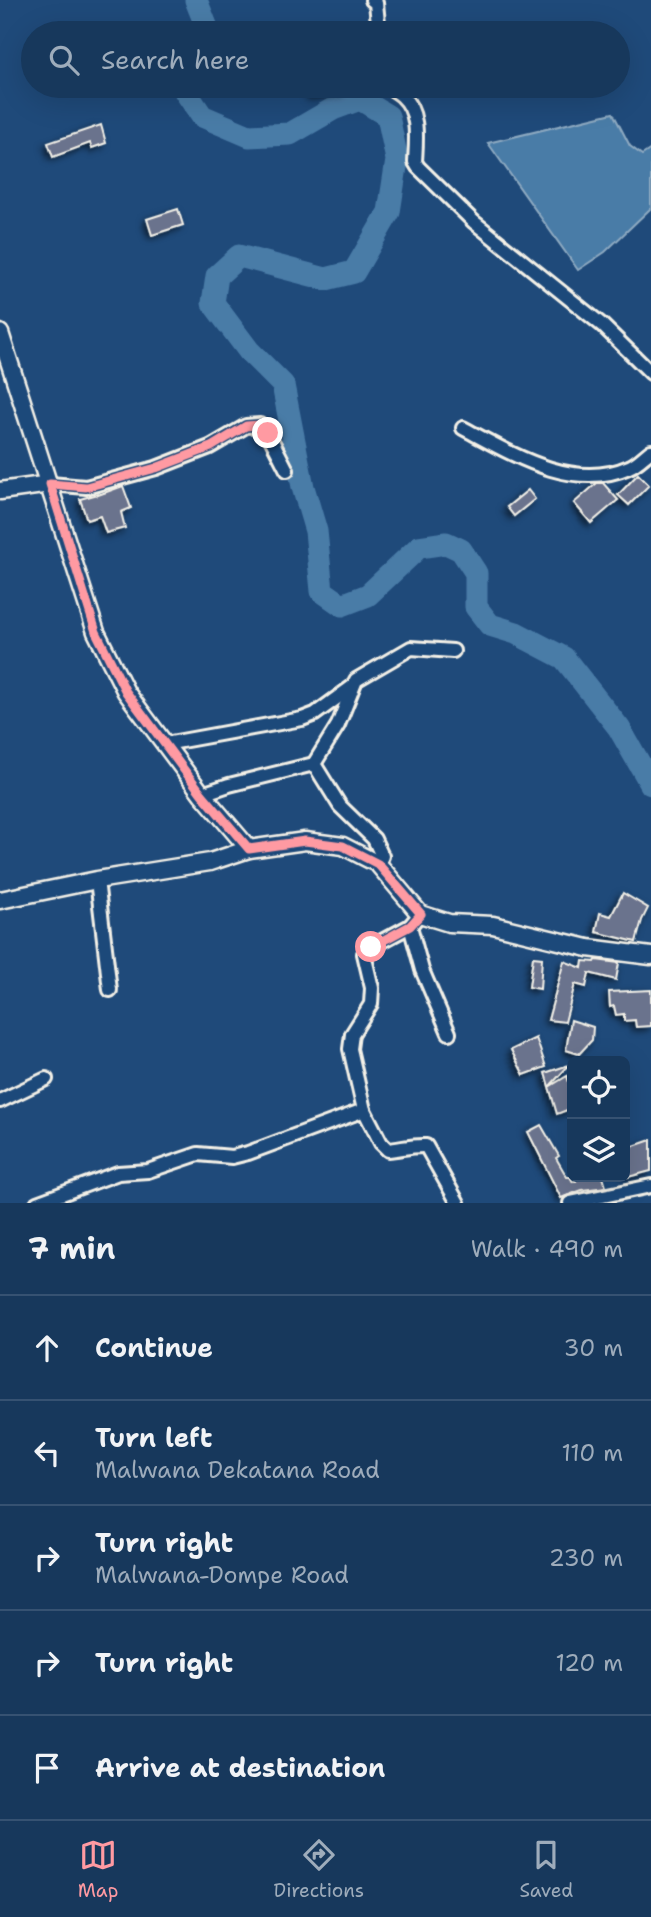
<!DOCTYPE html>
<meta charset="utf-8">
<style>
:root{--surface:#17385c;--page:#203f62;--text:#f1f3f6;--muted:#9eacbb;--line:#365272;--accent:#ff9aa2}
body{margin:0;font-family:"Shantell Sans",sans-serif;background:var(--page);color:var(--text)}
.controls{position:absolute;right:21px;bottom:21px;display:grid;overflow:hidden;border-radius:10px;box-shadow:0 7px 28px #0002}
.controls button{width:63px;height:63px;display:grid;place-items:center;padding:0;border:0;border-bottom:2px solid var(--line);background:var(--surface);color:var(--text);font:35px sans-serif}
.stop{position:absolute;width:21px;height:21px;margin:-16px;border:5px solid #ff9aa2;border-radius:50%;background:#fff}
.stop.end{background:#ff9aa2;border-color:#fff;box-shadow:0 2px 7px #0008}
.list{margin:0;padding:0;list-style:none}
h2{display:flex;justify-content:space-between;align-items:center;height:91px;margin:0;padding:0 28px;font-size:30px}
h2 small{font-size:23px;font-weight:400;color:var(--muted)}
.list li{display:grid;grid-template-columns:46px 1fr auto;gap:21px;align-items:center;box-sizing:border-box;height:105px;padding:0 28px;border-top:2px solid var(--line)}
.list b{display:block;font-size:26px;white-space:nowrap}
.list p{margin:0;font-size:23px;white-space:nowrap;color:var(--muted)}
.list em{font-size:23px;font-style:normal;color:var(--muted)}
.icon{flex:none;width:38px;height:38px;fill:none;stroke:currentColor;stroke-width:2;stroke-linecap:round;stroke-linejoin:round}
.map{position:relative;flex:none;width:651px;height:1203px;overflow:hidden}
.search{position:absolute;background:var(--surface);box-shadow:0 7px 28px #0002;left:21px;right:21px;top:21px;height:77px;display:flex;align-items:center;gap:18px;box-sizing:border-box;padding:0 24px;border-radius:38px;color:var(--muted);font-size:26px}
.sheet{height:616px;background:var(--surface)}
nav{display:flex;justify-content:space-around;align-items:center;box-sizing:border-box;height:98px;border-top:2px solid var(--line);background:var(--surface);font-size:19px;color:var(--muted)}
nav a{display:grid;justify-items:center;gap:4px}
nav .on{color:var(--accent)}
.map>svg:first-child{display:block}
</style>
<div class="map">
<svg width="651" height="1203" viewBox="0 0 651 1203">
<defs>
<filter id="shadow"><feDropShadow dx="-3" dy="3" stdDeviation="3.5" flood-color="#0009"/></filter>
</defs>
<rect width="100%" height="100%" fill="#1f4a7a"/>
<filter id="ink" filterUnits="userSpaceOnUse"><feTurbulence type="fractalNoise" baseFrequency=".0143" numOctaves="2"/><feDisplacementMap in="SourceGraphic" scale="14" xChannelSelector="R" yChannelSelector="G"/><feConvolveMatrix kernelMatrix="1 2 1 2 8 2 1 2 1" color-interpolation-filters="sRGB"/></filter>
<g filter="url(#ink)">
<polygon fill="#4a7ba7" stroke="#8eaac1" stroke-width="2" points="613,113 630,146 642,155 651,149 651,208 605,252 578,270 488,143"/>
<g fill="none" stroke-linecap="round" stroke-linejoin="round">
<g stroke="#4a7ba7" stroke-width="23">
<polyline points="196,0 209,33"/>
<polyline points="187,86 185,91 202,116 249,136 290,134 333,109 360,99 388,116 397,160 389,212 354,272 326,279 239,256 217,276 213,303 249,351 283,385 303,487 316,531 322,591 342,605 368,595 419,547 446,543 461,550 476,573 476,607 490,625 516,633 564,658 619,728 651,784"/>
</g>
</g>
<g fill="#6b738d" stroke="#f4f1e8" stroke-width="2" filter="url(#shadow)">
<polygon points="309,86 343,86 344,92 311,96"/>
<polygon points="101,125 106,143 92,148 90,143 53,157 48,143"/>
<polygon points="178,209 183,225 152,235 147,219"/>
<polygon points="638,474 649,485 629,505 618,495"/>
<polygon points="597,483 603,483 618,500 591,523 574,503"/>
<polygon points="123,486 131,508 121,512 125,528 106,533 100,516 87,520 80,499 98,494 98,495"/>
<polygon points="528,490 535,499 514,516 507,507"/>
<polygon points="623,893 648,908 642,920 636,942 596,932 600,913 611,916"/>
<polygon points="533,957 542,958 540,989 529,987"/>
<polygon points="596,960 619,963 616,980 589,973 586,987 575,984 565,1022 548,1020 564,961 582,968 583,961 595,962"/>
<polygon points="651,990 651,1026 636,1027 635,1020 624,1021 624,1014 616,1015 614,1006 610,1007 609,992"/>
<polygon points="571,1020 593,1027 592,1040 579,1054 566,1050"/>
<polygon points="536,1038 546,1067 524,1075 511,1050"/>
<polygon points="569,1065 549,1087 567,1076 572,1093 572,1108 557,1114 545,1073"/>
<polygon points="541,1125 559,1156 556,1158 567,1177 570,1177 573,1182 576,1181 575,1177 603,1177 606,1187 582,1190 561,1198 528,1132"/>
<polygon points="651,1140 651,1171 628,1177 625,1166 625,1149"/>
</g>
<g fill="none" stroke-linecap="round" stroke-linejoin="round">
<g stroke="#f4f1e8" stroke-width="18">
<g id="street">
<polyline points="372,0 376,3 379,33"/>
<path d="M 388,86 C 393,90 398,92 402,96 C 420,112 416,140 415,162 L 418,167 L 474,222 L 602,325 L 651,373"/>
<path d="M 463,428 C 512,454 573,492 629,467 C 637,464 644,456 651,451"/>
<polyline points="50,484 86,487 156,468 210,447 246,426 260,425 268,433 287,470"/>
<polyline points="165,744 302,719 315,714 352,687"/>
<polyline points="314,764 338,725 356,680 411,648 453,651"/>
<polyline points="314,764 340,806 374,839 382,856 378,864"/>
<polyline points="202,794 229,785 314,764"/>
<polyline points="97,880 110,990"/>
<polyline points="410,926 422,970 449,1033"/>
<polyline points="0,1101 46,1079"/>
<path d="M 364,1110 L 381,1143 L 388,1150 C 401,1149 412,1145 426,1146 L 458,1203"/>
<polyline points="37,1203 118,1173 148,1171 198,1154 232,1157 248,1153 364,1110 350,1049 352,1034 371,1004 372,988 364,954 371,947 410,926 420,914"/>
<polyline points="570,1203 651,1186"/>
</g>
</g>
<g stroke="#f4f1e8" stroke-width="21">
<g id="secondary">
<polyline points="0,333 96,632 126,692 202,794 249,849"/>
<polyline points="0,491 50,484"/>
<polyline points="0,900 97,880 210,862 249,849 305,841 343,846 378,864 420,914 449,923 493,925 588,948 651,956"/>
</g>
</g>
<use href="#street" stroke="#1f4a7a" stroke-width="12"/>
<use href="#secondary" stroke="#1f4a7a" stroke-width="16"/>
</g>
</g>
<g fill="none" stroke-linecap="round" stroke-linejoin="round" filter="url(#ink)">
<polyline stroke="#ff9aa2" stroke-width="9" points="268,433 260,425 246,426 211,447 156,468 86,487 50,484 96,632 126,692 202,794 249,849 305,841 343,846 378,864 421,914 410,926 371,947"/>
</g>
</svg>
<div class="controls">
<button><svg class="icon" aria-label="locate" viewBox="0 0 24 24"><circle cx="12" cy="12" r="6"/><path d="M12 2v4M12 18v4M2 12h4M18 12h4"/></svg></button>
<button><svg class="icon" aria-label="layers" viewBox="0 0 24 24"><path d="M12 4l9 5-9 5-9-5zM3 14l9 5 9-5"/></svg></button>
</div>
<div class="stop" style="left:371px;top:947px"></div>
<div class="stop end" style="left:268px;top:433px"></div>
<div class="search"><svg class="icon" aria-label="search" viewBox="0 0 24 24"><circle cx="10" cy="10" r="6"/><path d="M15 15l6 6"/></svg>Search here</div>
</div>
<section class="sheet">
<h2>7 min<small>Walk · 490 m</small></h2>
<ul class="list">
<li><svg class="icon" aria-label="ahead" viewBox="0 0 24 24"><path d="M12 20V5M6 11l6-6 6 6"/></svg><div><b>Continue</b></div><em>30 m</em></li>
<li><svg class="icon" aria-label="left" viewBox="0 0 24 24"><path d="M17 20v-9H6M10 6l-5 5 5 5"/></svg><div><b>Turn left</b><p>Malwana Dekatana Road</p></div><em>110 m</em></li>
<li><svg class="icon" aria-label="right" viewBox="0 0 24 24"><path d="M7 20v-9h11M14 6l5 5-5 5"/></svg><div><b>Turn right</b><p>Malwana-Dompe Road</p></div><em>230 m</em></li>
<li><svg class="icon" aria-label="right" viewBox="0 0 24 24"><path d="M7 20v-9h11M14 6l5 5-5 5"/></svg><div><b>Turn right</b></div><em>120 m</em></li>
<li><svg class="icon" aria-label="arrive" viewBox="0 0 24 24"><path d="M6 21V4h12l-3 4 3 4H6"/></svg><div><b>Arrive at destination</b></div></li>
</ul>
</section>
<nav>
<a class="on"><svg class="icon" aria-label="map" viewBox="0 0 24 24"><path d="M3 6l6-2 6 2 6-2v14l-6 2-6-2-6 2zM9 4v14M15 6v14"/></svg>Map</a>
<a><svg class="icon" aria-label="directions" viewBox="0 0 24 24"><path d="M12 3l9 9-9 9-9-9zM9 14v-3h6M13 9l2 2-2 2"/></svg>Directions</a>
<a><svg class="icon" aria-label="saved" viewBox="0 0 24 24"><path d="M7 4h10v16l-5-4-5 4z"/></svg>Saved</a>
</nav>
